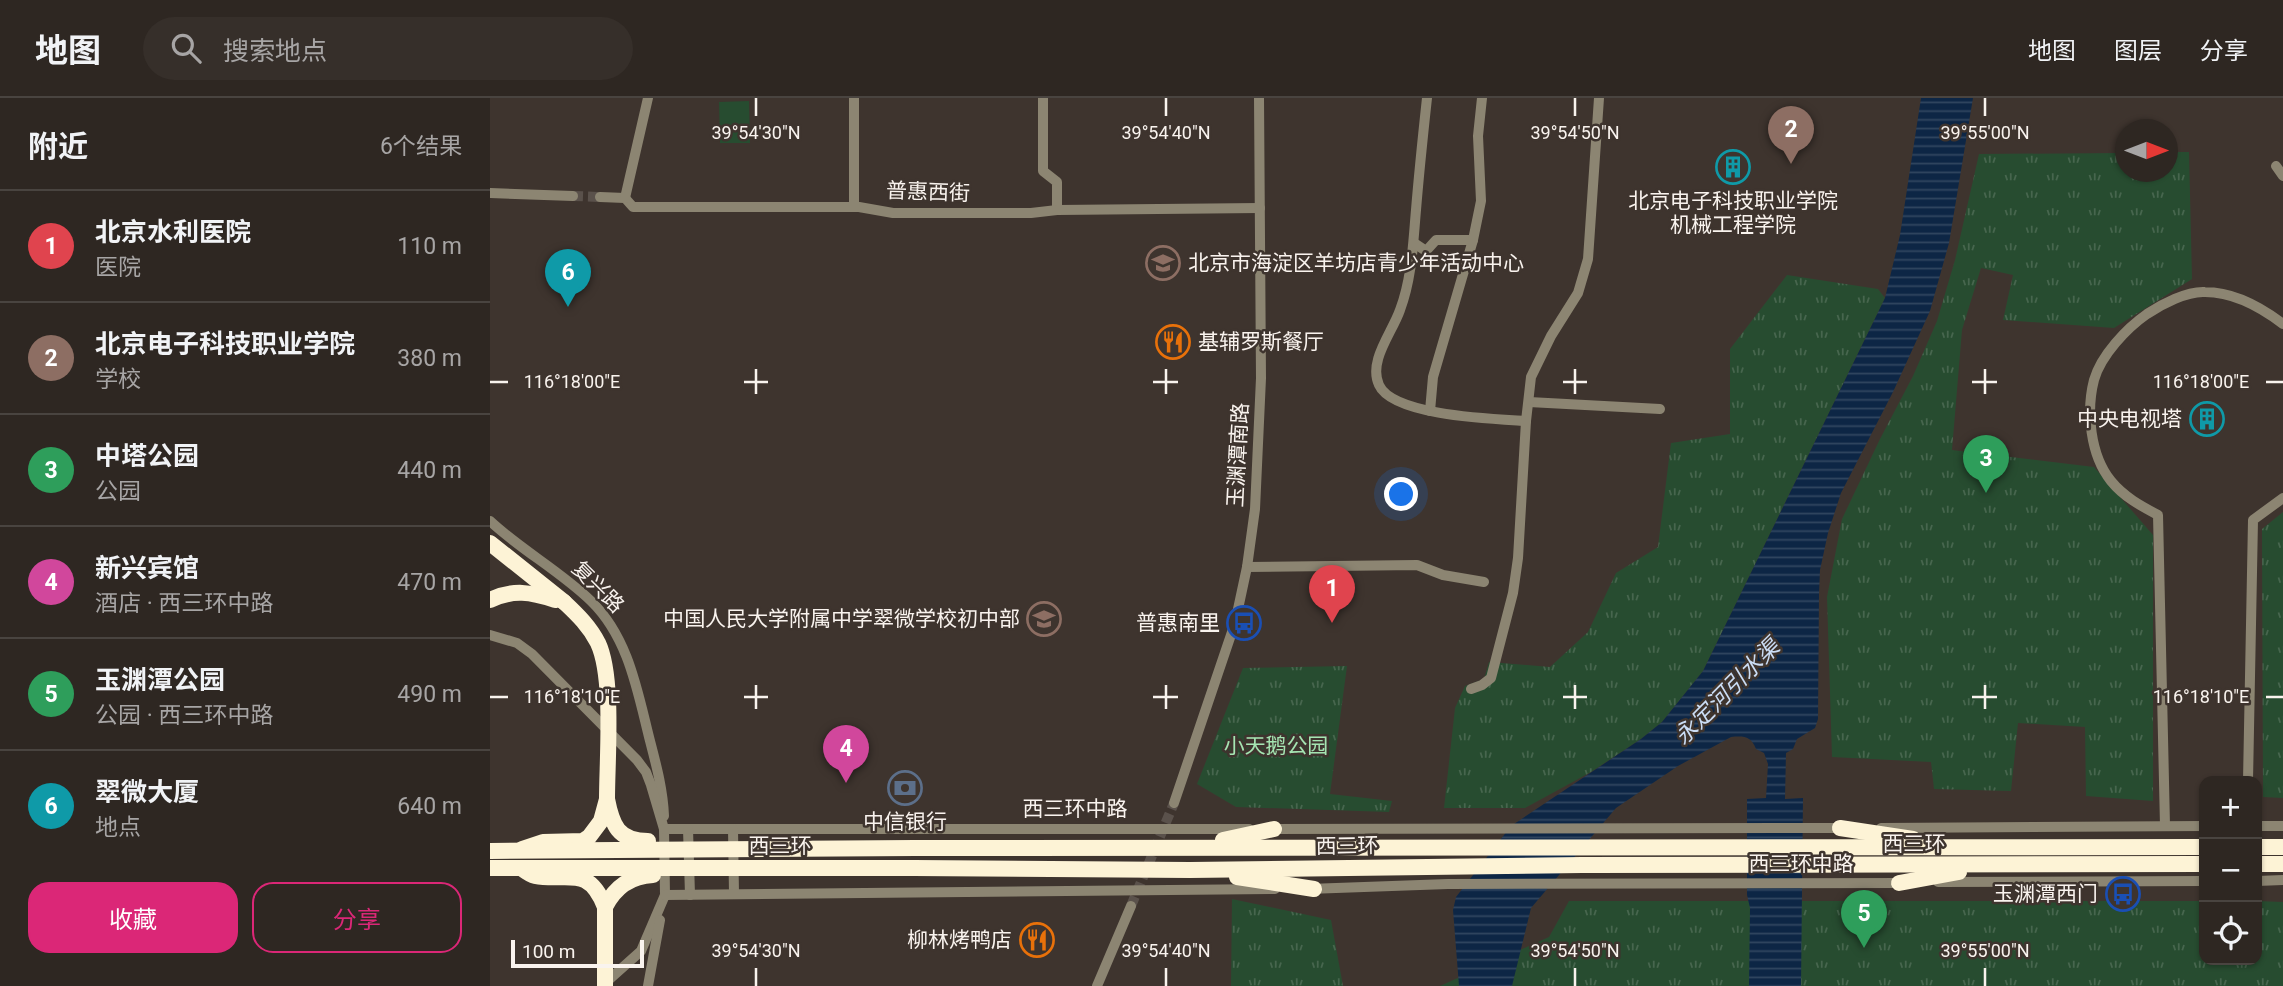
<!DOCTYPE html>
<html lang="zh">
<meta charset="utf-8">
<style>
:root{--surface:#2e2722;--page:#362f2a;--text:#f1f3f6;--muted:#a7a5a5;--line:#494440;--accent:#db2777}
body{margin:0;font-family:Roboto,"Noto Sans SC",sans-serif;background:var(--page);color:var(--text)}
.controls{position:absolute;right:21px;bottom:21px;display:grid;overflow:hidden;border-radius:14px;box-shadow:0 2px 5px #0004}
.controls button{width:63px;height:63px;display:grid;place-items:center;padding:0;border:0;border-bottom:2px solid var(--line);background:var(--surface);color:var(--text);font:35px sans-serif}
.compass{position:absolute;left:1625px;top:21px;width:63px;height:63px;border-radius:50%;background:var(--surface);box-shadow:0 2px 5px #0004;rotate:90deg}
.scale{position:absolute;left:21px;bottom:18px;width:133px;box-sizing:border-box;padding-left:7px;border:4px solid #f9f3ee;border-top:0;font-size:19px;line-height:24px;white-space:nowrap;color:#f9f3ee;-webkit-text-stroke:5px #3e342e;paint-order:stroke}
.you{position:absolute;left:912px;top:397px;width:24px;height:24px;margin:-18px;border:5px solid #fff;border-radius:50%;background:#1a73e8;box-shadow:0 0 0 10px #1a73e833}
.badge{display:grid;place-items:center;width:46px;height:46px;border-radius:50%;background:var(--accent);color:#fff;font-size:23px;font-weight:700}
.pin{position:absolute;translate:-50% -58px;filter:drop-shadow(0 2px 4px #0008)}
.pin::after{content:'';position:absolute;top:37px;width:24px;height:21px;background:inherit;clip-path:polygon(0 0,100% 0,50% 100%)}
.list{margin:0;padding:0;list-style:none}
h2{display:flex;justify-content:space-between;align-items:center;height:91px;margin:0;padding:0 28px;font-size:30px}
h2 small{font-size:23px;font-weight:400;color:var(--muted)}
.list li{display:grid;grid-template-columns:46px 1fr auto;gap:21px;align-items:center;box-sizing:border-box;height:112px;padding:0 28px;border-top:2px solid var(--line)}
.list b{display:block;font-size:26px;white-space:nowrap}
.list p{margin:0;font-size:23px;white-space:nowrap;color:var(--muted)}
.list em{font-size:23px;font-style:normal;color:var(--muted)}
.actions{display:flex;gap:14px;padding:21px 28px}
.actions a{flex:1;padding:16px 0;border:2px solid var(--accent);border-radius:21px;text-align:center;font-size:24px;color:var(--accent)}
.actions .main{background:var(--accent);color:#fff}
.icon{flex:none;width:38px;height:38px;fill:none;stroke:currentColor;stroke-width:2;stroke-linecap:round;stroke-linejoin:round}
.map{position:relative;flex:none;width:1793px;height:888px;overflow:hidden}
header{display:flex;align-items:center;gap:42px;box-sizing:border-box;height:98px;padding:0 35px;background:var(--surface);border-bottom:2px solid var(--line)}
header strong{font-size:33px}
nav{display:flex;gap:38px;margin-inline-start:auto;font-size:24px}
.search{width:490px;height:63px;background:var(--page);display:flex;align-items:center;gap:18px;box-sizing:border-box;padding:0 24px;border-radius:38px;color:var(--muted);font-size:26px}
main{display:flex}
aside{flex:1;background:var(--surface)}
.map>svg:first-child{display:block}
</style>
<header>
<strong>地图</strong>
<div class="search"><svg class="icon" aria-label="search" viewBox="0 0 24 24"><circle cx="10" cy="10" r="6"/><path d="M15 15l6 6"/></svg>搜索地点</div>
<nav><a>地图</a><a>图层</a><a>分享</a></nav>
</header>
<main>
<aside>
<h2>附近<small>6个结果</small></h2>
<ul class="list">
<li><span class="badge" style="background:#e0444e">1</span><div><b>北京水利医院</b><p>医院</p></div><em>110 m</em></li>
<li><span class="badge" style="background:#8d6e63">2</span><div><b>北京电子科技职业学院</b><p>学校</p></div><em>380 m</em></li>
<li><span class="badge" style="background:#2e9e5b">3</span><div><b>中塔公园</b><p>公园</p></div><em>440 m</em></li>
<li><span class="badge" style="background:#d1479c">4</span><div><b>新兴宾馆</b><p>酒店 · 西三环中路</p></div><em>470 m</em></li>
<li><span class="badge" style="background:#2e9e5b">5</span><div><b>玉渊潭公园</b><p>公园 · 西三环中路</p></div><em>490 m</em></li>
<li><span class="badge" style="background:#0f9aa8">6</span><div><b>翠微大厦</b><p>地点</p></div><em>640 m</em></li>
</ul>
<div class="actions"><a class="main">收藏</a><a>分享</a></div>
</aside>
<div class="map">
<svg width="1793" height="888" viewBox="0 0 1793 888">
<defs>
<pattern id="grass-tufts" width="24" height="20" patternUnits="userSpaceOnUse" patternTransform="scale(1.75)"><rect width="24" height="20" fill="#274c30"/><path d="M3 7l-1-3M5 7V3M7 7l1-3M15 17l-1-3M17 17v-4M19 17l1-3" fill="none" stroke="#47664e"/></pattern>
<pattern id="water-rules" width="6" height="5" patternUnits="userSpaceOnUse" patternTransform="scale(1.75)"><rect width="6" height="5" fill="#0d2645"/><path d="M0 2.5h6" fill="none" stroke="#314660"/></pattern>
</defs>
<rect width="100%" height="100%" fill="#3e342e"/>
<g fill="url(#grass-tufts)">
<polygon points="1678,54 1699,54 1702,181 1624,230 1513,222 1523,177 1491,170 1472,232 1462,352 1604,369 1663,437 1663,703 1596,698 1595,629 1528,625 1521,693 1444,691 1441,664 1342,659 1337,499 1352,421 1390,341 1423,278 1447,223 1465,162 1489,56 1635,55 1636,74 1678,74"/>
<polygon points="1297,177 1388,191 1395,200 1213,573 1172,624 1151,641 1101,674 1035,710 954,710 965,610 975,588 994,581 999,564 1060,569 1098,534 1126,475 1168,449 1181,345 1240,336 1240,251"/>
<polygon points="1793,414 1793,700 1773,699 1772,431"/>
<polygon points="857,568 840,696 902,703 899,714 746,709 707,686 753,570"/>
<polygon points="742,801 841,822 853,888 741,888"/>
<polygon points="1079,803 1714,803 1714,862 1767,862 1767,803 1793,804 1793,888 950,888 1059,839"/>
</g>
<polygon fill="#274c30" points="259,3 260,45 230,45 229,4"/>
<path fill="url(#water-rules)" d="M 1431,0 L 1483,0 L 1459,145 L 1440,213 L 1403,294 L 1351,395 L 1338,435 L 1330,472 L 1329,496 L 1328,621 L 1325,630 L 1307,641 L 1303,651 L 1296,655 L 1295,701 L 1313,700 L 1311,888 L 1259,888 L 1260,810 L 1257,797 L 1257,701 L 1276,700 L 1278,666 L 1274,655 L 1266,651 C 1261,638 1254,638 1241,639 L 1188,668 L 1126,710 L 1041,810 L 1022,888 L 969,888 L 963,812 L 966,799 L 1021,728 L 1151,641 L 1172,624 L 1213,573 L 1395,200 L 1410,137 Z"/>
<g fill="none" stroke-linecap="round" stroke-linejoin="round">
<g stroke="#5a514b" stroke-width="10" stroke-dasharray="10 5" stroke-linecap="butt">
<polyline points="83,98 110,99"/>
<polyline points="641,808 684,705"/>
</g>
<g stroke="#8c8572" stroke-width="10">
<polyline points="364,0 364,109"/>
<polyline points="553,0 553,73 567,84 567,112"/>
<path d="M 937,0 C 933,37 929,75 926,112 C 923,146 922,180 910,212 C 902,235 878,263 889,287 C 903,318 1004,321 1036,323"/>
<polyline points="1786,68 1793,78"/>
<polyline points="0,95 83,98"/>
<polyline points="110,99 135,100 143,109 369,109 403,115 541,115 567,112 770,110"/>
<polyline points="135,100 158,0"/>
<polyline points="924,145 936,153 946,142 983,142"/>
<polyline points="1039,304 1170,311"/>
<polyline points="940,313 943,279 983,142 991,103 988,38 992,0"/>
<path d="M 0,423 C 31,452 70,473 101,503 C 138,539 147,591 159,639 C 166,666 173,691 174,718"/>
<polyline points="757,469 927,467 953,477 994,484"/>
<polyline points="0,537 27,545 42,556 147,662 156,674 161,687 174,731 175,797 151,853 113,887"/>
<polyline points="981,591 992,587 1001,580 1023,495 1028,460 1036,323 1041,279 1061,238 1088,195 1098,161 1109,0"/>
<polyline points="1758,683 1763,422 1793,400"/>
<polyline points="684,705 745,525 757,469 765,411 771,280 769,0"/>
<path d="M 1675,728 L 1668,417 C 1651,408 1634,399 1621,383 C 1600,357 1596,313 1604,282 C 1611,257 1637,230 1657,216 C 1672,206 1697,193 1715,194 C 1743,194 1772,210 1793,226"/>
<polyline points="1767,728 1793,728"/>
<polyline points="1391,730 1714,728"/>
<polyline points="174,731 759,731"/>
<polyline points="198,731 200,797"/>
<polyline points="243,731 244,796"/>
<polyline points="779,731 1354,730"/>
<polyline points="1767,783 1793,782"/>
<polyline points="1448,784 1714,783"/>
<polyline points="818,791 958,786 1415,785"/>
<polyline points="175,797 785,791"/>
<polyline points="158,888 170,822"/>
<polyline points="607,888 641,808"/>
</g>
<g stroke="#fdf3d6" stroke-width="16">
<polyline points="0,445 74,504"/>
<path d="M 0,502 C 23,491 41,494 65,502"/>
<polyline points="1350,730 1423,741"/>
<polyline points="733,742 784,731"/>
<polyline points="1767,749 1793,749"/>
<polyline points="425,750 1714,749"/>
<polyline points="32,751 53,744 93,743 99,739 111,723 117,701"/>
<polyline points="1767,766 1793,766"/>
<path d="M 31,770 C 35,773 40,777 45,778 C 78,784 98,766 115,809"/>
<polyline points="424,770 700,772 1092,767 1714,766"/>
<polyline points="747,779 824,791"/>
<polyline points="1409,785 1469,774"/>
</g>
<g stroke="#fdf3d6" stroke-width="16">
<path d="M 74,504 C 88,517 100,529 108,545 C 124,579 117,661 117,701 C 122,727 128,743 158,743"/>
<polyline points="0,753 425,750"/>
<polyline points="0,770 424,770"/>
<path d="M 115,888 L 115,809 C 125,789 140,778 163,777"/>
</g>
</g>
<path fill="none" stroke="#f9f3ee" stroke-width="2.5" d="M 266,0 L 266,18M 676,0 L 676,18M 1085,0 L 1085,18M 1495,0 L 1495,18M 266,271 L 266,296M 676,271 L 676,296M 1085,271 L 1085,296M 1495,271 L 1495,296M 0,284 L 18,284M 254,284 L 278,284M 663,284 L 688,284M 1073,284 L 1097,284M 1482,284 L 1507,284M 1776,284 L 1793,284M 266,587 L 266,611M 676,587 L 676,611M 1085,587 L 1085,611M 1495,587 L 1495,611M 0,599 L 18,599M 254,599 L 278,599M 663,599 L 688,599M 1073,599 L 1097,599M 1482,599 L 1507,599M 1776,599 L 1793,599M 266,870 L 266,888M 676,870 L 676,888M 1085,870 L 1085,888M 1495,870 L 1495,888"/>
<defs>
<g id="building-ring" transform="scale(1.75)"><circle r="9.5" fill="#3e342e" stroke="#0f9aa8" stroke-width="1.5"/><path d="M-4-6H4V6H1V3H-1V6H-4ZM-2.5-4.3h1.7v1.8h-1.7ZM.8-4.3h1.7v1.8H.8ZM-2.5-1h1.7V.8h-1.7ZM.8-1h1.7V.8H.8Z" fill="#0f9aa8"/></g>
<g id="school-ring" transform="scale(1.75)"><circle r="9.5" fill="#3e342e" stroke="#8d6e63" stroke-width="1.5"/><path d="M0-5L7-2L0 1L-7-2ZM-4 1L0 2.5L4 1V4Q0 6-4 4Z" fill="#8d6e63"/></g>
<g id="restaurant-ring" transform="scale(1.75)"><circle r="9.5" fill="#3e342e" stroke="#e8710a" stroke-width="1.5"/><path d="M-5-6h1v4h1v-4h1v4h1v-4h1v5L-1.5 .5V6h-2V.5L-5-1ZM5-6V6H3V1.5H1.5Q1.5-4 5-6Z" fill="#e8710a"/></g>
<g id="bus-ring" transform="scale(1.75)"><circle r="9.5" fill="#3e342e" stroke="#1a4fb4" stroke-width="1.5"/><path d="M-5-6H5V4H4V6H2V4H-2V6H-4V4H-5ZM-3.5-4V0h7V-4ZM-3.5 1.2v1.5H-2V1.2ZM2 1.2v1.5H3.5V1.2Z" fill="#1a4fb4"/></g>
<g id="bank-ring" transform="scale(1.75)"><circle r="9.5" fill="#3e342e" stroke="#5c6f8a" stroke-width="1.5"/><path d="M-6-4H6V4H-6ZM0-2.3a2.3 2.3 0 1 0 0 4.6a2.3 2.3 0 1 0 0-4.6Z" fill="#5c6f8a"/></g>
</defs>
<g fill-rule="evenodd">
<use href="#building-ring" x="1243" y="69"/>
<use href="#school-ring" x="673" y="165"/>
<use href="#restaurant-ring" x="683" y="244"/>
<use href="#building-ring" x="1717" y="321"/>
<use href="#school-ring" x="554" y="521"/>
<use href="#bus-ring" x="754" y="525"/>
<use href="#bank-ring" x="415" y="690"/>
<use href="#bus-ring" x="1633" y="796"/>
<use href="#restaurant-ring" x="547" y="842"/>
</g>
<g text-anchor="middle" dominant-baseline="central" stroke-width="5" stroke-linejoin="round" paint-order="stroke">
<g font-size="21" fill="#f9f3ee" stroke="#3e342e">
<text transform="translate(438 94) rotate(2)">普惠西街</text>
<text transform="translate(748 357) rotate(-87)">玉渊潭南路</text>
<text transform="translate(108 489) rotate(45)">复兴路</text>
<text x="585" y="711">西三环中路</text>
<text x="1424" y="746">西三环</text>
<text x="290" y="748">西三环</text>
<text transform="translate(857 748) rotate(-1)">西三环</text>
<text x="1311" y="766">西三环中路</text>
</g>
<g font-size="21" fill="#f9f3ee" stroke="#3e342e" text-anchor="end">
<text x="1243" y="103" text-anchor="middle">北京电子科技职业学院<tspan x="1243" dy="24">机械工程学院</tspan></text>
<text x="698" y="165" text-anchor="start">北京市海淀区羊坊店青少年活动中心</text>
<text x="708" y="244" text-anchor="start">基辅罗斯餐厅</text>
<text x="1692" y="321">中央电视塔</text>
<text x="530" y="521">中国人民大学附属中学翠微学校初中部</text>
<text x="730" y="525">普惠南里</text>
<text x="415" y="724" text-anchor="middle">中信银行</text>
<text x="1608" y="796">玉渊潭西门</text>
<text x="522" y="842">柳林烤鸭店</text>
</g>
<g font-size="21" fill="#a5e5b2" stroke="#3e342e">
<text x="786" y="648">小天鹅公园</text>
</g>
<g font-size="23" font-style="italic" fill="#cbddf5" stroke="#3e342e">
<text transform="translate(1237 594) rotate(-45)">永定河引水渠</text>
</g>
</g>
<g font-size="18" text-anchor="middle" fill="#f9f3ee" stroke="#3e342e" stroke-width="5" stroke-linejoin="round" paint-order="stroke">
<text x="266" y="41">39°54'30"N</text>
<text x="676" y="41">39°54'40"N</text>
<text x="1085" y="41">39°54'50"N</text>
<text x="1495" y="41">39°55'00"N</text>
<text x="1711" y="290">116°18'00"E</text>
<text x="82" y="290">116°18'00"E</text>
<text x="1711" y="605">116°18'10"E</text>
<text x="82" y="605">116°18'10"E</text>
<text x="266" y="859">39°54'30"N</text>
<text x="676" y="859">39°54'40"N</text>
<text x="1085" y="859">39°54'50"N</text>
<text x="1495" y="859">39°55'00"N</text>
</g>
</svg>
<div class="controls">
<button>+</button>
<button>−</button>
<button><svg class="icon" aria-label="locate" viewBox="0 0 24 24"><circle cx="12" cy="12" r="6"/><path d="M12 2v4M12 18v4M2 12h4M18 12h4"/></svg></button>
</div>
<svg class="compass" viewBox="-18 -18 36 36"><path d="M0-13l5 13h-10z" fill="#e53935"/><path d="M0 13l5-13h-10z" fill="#a7a5a5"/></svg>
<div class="scale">100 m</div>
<div class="you"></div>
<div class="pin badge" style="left:842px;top:525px;background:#e0444e">1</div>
<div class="pin badge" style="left:1301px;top:66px;background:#8d6e63">2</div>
<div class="pin badge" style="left:1496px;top:395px;background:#2e9e5b">3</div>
<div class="pin badge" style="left:356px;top:685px;background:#d1479c">4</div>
<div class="pin badge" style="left:1374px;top:850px;background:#2e9e5b">5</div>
<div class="pin badge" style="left:78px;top:209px;background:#0f9aa8">6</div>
</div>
</main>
